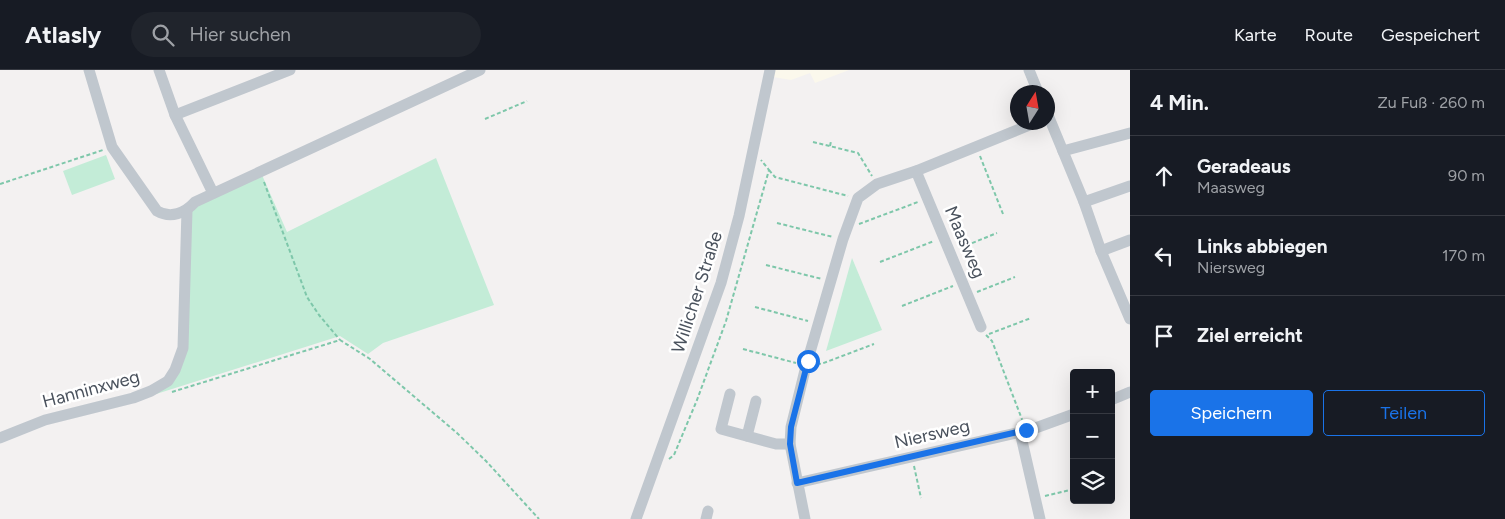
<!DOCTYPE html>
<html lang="de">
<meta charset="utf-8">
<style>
:root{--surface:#171b24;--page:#20242c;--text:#f1f3f6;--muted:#9ea1a6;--line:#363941;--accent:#1a73e8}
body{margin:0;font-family:Figtree,sans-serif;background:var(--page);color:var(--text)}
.controls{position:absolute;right:15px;bottom:15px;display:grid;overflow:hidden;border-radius:5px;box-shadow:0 5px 20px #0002}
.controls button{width:45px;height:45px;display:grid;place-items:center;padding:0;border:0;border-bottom:1px solid var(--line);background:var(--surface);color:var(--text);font:25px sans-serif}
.compass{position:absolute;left:1010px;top:15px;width:45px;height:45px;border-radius:50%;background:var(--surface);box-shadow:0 5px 20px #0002;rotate:11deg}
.stop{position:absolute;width:15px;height:15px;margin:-11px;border:4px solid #1a73e8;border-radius:50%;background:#fff}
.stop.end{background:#1a73e8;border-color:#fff;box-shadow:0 1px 5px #0008}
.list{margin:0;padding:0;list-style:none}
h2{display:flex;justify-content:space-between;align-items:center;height:65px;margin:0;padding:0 20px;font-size:21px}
h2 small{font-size:16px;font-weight:400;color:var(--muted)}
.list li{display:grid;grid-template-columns:32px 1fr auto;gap:15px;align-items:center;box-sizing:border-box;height:80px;padding:0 20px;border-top:1px solid var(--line)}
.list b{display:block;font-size:19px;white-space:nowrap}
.list p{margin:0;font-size:16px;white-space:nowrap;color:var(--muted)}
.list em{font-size:16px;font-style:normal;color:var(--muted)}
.actions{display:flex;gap:10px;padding:15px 20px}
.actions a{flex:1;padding:11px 0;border:1px solid var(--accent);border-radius:5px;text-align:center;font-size:18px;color:var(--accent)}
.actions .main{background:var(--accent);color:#fff}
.icon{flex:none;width:28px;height:28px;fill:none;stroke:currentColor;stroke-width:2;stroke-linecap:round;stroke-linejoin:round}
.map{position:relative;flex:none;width:1130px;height:449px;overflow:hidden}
header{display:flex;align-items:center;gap:30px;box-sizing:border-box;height:70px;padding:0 25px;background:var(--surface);border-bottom:1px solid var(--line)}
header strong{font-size:24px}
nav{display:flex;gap:28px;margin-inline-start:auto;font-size:18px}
.search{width:350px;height:45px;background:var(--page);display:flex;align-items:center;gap:12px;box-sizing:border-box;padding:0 18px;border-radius:28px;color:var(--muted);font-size:19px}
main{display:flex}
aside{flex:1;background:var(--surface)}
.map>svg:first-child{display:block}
</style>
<header>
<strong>Atlasly</strong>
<div class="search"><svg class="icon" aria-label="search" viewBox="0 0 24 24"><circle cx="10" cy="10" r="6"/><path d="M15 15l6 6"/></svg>Hier suchen</div>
<nav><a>Karte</a><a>Route</a><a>Gespeichert</a></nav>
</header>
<main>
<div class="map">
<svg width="1130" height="449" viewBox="0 0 1130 449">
<rect width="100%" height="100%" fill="#f3f1f1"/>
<polygon fill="#fbf8ec" points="774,0 849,0 815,13 810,3 791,10 773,7"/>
<g fill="#c3ecd7">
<polygon points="106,85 115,109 72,125 63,101"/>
<polygon points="436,88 494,235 383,273 368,284 340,266 153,325 181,296 191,141 198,134 262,105 287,162"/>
<polygon points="852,188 882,260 826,281"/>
</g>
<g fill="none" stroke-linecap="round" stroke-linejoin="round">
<g stroke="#7ec7aa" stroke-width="2" stroke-dasharray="4 2.5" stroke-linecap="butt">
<polyline points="485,49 527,31"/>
<polyline points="813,72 858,83 872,106"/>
<polyline points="830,76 831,71"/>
<polyline points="980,86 1003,144"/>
<polyline points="769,100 775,107 848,126"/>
<polyline points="264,112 307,227 319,245 340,270"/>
<polyline points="0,114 103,80"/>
<polyline points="777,153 833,167"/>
<polyline points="859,154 918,132"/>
<polyline points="960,178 997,163"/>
<polyline points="880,192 934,171"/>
<polyline points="766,195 822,209"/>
<polyline points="977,222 1015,207"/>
<polyline points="902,236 953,216"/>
<polyline points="755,237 808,251"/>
<polyline points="989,264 1031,248"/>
<polyline points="986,265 992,271 1023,352"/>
<polyline points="743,279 796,293"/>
<polyline points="817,293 821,294 874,274"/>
<polyline points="172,322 340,270 370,289 457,363 486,391 539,449"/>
<polyline points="669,389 674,385 697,330 726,251 769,100 761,90"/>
<polyline points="914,396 921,428"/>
<polyline points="1045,426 1074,419"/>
</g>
<g stroke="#c0c7ce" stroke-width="11">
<path d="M 89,0 L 112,77 L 157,141 C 171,149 185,143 195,132 L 480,0"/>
<polyline points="159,0 175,45 213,123"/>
<polyline points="1029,0 1038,22"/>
<polyline points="175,45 290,0"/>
<polyline points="1048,45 1084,132 1101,181 1130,249"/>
<polyline points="1063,81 1130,63"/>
<polyline points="916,101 981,257"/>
<polyline points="1084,132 1130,116"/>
<polyline points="1101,181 1130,170"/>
<polyline points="730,324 721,359 776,374 790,374"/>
<polyline points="1111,330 1130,322"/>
<polyline points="1020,362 1040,449"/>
<polyline points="747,366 756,331"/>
<polyline points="0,368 45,350 133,328 151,321 168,311 175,300 183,278 187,140"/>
<polyline points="797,413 1030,360 1074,344"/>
<polyline points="636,449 721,213 739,146 770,0"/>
<polyline points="706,449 708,441"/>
<polyline points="805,449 790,374 791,357 806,296 843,169 858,128 877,114 916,101 1037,52"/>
</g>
</g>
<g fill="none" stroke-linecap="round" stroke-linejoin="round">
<polyline stroke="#1a73e8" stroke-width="6" points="808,291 791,357 790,374 797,413 1026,360"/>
</g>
<g text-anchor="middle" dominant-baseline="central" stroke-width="5" stroke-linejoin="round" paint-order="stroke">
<g font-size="18" fill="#4a525d" stroke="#fff">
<text transform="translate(965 172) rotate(67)">Maasweg</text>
<text transform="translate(697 222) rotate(-72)">Willicher Straße</text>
<text transform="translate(91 319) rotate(-15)">Hanninxweg</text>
<text transform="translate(932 364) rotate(-13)">Niersweg</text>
</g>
</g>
</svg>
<div class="controls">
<button>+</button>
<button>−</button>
<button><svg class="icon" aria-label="layers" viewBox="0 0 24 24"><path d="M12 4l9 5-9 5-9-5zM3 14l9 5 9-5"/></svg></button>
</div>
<svg class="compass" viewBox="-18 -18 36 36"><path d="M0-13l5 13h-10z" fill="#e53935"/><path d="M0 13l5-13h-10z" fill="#9ea1a6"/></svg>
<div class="stop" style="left:808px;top:291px"></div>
<div class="stop end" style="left:1026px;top:360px"></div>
</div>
<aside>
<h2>4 Min.<small>Zu Fuß · 260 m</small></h2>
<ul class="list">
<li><svg class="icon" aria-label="ahead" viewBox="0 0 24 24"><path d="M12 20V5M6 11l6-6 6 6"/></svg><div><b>Geradeaus</b><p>Maasweg</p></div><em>90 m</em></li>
<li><svg class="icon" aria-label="left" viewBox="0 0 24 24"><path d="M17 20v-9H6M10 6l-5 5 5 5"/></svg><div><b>Links abbiegen</b><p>Niersweg</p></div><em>170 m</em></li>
<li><svg class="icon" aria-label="arrive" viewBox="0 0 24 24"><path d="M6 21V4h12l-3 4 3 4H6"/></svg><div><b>Ziel erreicht</b></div></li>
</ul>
<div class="actions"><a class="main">Speichern</a><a>Teilen</a></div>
</aside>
</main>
